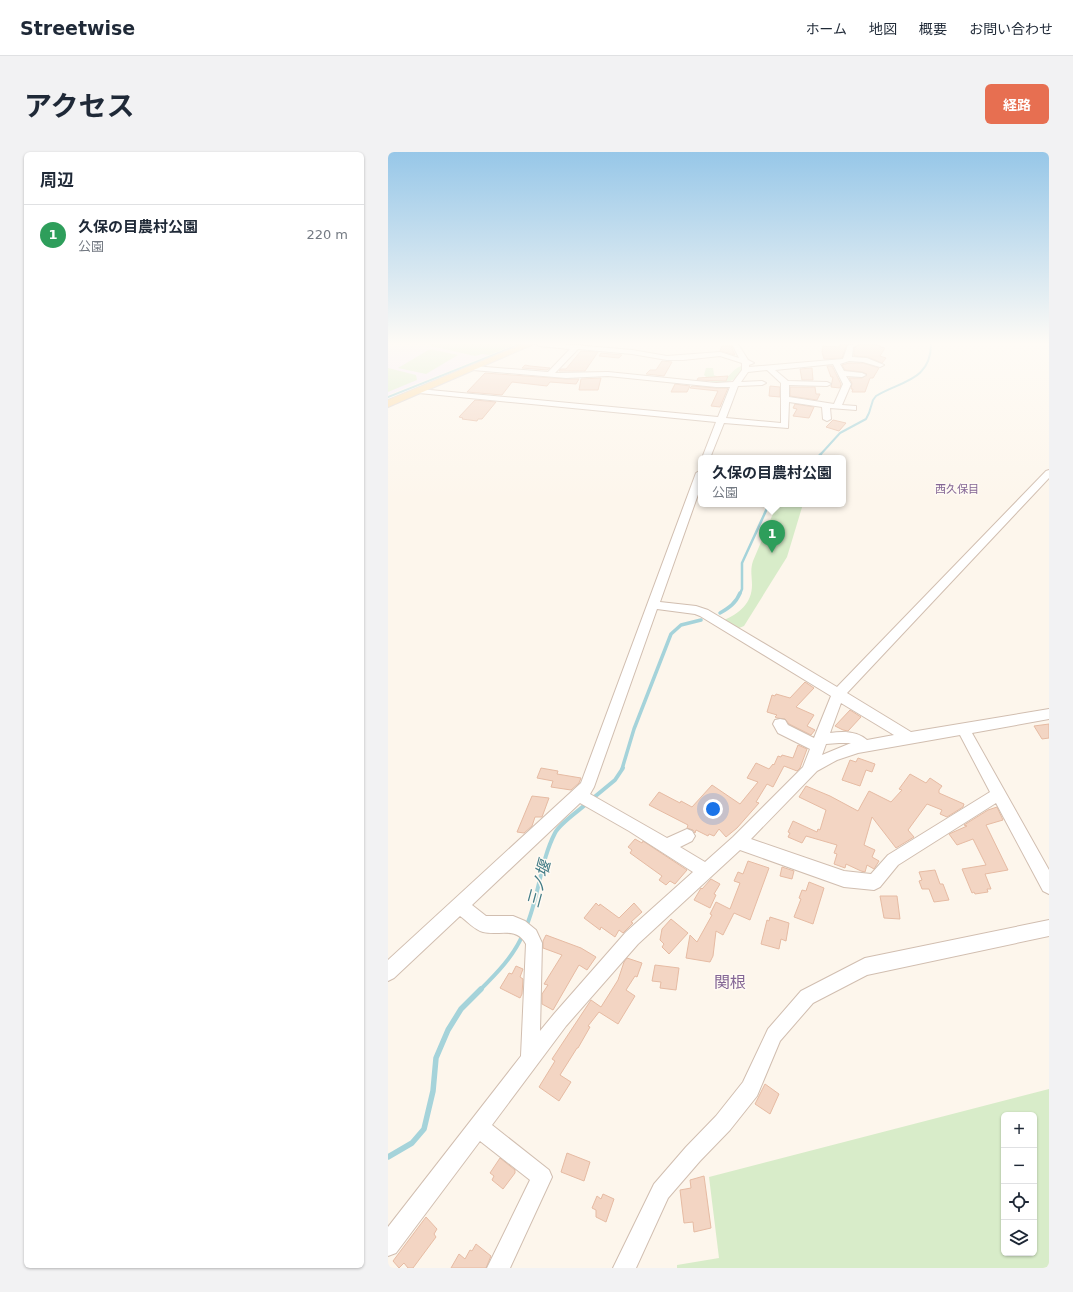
<!DOCTYPE html>
<html lang="ja">
<meta charset="utf-8">
<style>
:root{--surface:#fff;--page:#f2f2f3;--text:#1f2937;--muted:#747a83;--line:#e0e1e3;--accent:#e76f51}
body{margin:0;font-family:"DejaVu Sans","Noto Sans JP",sans-serif;background:var(--page);color:var(--text)}
.controls{position:absolute;right:12px;bottom:12px;display:grid;overflow:hidden;border-radius:6px;box-shadow:0 1px 3px #0004}
.controls button{width:36px;height:36px;display:grid;place-items:center;padding:0;border:0;border-bottom:1px solid var(--line);background:var(--surface);color:var(--text);font:20px sans-serif}
.you{position:absolute;left:325px;top:657px;width:14px;height:14px;margin:-10px;border:3px solid #fff;border-radius:50%;background:#1a73e8;box-shadow:0 0 0 6px #1a73e833}
.badge{display:grid;place-items:center;width:26px;height:26px;border-radius:50%;background:var(--accent);color:#fff;font-size:13px;font-weight:700}
.pin{position:absolute;translate:-50% -33px;filter:drop-shadow(0 1px 2px #0008)}
.pin::after{content:'';position:absolute;top:21px;width:14px;height:12px;background:inherit;clip-path:polygon(0 0,100% 0,50% 100%)}
.popup{position:absolute;left:310px;top:303px;width:148px;height:52px;box-sizing:border-box;display:grid;place-content:center;border-radius:6px;background:var(--surface);filter:drop-shadow(0 1px 3px #0005);font-size:13px;white-space:nowrap;color:var(--muted)}
.popup b{font-size:15px;color:var(--text)}
.popup::after{content:'';position:absolute;left:50%;top:100%;margin-left:-8px;border:8px solid transparent;border-top-color:var(--surface)}
.list{margin:0;padding:0;list-style:none}
h2{display:flex;justify-content:space-between;align-items:center;height:52px;margin:0;padding:0 16px;font-size:17px}
h2 small{font-size:13px;font-weight:400;color:var(--muted)}
.list li{display:grid;grid-template-columns:26px 1fr auto;gap:12px;align-items:center;box-sizing:border-box;height:60px;padding:0 16px;border-top:1px solid var(--line)}
.list b{display:block;font-size:15px;white-space:nowrap}
.list p{margin:0;font-size:13px;white-space:nowrap;color:var(--muted)}
.list em{font-size:13px;font-style:normal;color:var(--muted)}
.icon{flex:none;width:22px;height:22px;fill:none;stroke:currentColor;stroke-width:2;stroke-linecap:round;stroke-linejoin:round}
.map{position:relative;flex:none;width:661px;height:1116px;overflow:hidden;border-radius:6px}
header{display:flex;align-items:center;gap:24px;box-sizing:border-box;height:56px;padding:0 20px;background:var(--surface);border-bottom:1px solid var(--line)}
header strong{font-size:19px}
nav{display:flex;gap:22px;margin-inline-start:auto;font-size:14px}
.intro{display:flex;align-items:center;justify-content:space-between;box-sizing:border-box;height:96px;padding:0 24px}
h1{margin:0;font-size:28px}
.button{padding:10px 18px;border-radius:6px;background:var(--accent);color:#fff;font-size:14px;font-weight:700}
main{display:flex;gap:24px;padding:0 24px}
aside{flex:1;background:var(--surface);border-radius:6px;box-shadow:0 1px 3px #0004}
.map>svg:first-child{display:block}
</style>
<header>
<strong>Streetwise</strong>
<nav><a>ホーム</a><a>地図</a><a>概要</a><a>お問い合わせ</a></nav>
</header>
<div class="intro"><h1>アクセス</h1><a class="button">経路</a></div>
<main>
<aside>
<h2>周辺<small></small></h2>
<ul class="list">
<li><span class="badge" style="background:#2e9e5b">1</span><div><b>久保の目農村公園</b><p>公園</p></div><em>220 m</em></li>
</ul>
</aside>
<div class="map">
<svg width="661" height="1116" viewBox="0 0 661 1116">
<rect width="100%" height="100%" fill="#fdf6ec"/>
<polygon fill="#f3e8fa" points="0,192 129,192 0,243"/>
<g fill="#d8ecc9" fill-rule="evenodd">
<polygon points="41,192 129,192 101,203 94,202 87,204 43,194"/>
<polygon points="42,197 70,203 38,222 10,216"/>
<path d="M 353,214 L 355,215 C 351,230 337,232 323,230 L 316,223 L 318,216 L 325,216 L 326,223 C 342,232 341,218 353,214 Z"/>
<polygon points="0,216 28,223 29,228 0,240"/>
<path d="M 389,352 L 415,352 L 399,405 L 356,474 L 351,476 L 336,468 C 351,462 364,451 364,433 C 364,424 362,418 365,409 Z"/>
<path d="M 661,937 L 661,1116 L 289,1116 L 289,1113 L 331,1106 L 321,1025 ZM 616,963 L 646,963 L 646,1101 L 616,1101 Z"/>
</g>
<g fill="none" stroke-linecap="round" stroke-linejoin="round">
<g stroke="#a5d3da" stroke-width="2">
<polyline points="0,245 133,192"/>
<path d="M 432,303 L 452,281 L 478,267 L 481,261 L 485,248 L 488,244 C 512,229 543,229 543,192"/>
</g>
<g stroke="#a5d3da" stroke-width="2.5">
<polyline points="429,306 433,302"/>
<polyline points="352,442 354,437 354,411 381,352"/>
</g>
<g stroke="#a5d3da" stroke-width="3.5">
<path d="M 332,461 C 341,456 348,451 352,441"/>
<polyline points="234,617 246,577 283,482 293,473 313,468"/>
</g>
<g stroke="#a5d3da" stroke-width="4">
<polyline points="204,647 227,628 235,616"/>
<path d="M 138,775 C 151,745 152,710 167,681 C 172,671 191,659 199,651"/>
<path d="M 92,838 C 108,822 126,804 135,782"/>
</g>
<polyline stroke="#a5d3da" stroke-width="5.5" points="0,1005 24,991 36,977 45,939 48,906 60,878 73,857 93,837"/>
</g>
<g fill="#f3d5c3" stroke="#e6bba3">
<polygon points="453,192 459,192 454,206 436,207 434,200 435,194 451,195"/>
<polygon points="472,192 485,192 493,194 492,195 497,196 492,204 498,206 494,211 480,205 466,204 466,196"/>
<polygon points="334,194 343,194 347,203 332,199"/>
<polygon points="193,199 210,200 197,219 171,219 173,217 178,217"/>
<polygon points="213,201 234,203 231,206 211,204"/>
<polygon points="274,209 284,210 276,224 258,222 262,218 268,218"/>
<polygon points="461,211 475,211 491,216 485,226 482,226 477,240 464,240 465,237 463,237 464,231 461,226 474,226 479,222 474,220 457,218 454,213"/>
<polygon points="137,213 142,214 162,216 159,218 134,216"/>
<polygon points="439,214 444,214 453,232 452,236 443,235 445,225 443,225"/>
<polygon points="424,216 425,228 414,228 412,217"/>
<polygon points="97,221 178,227 191,227 188,232 162,230 159,234 124,230 114,243 79,240"/>
<polygon points="340,224 338,229 309,228 310,226"/>
<polygon points="213,226 210,238 191,238 193,227"/>
<polygon points="287,232 302,234 299,240 283,240"/>
<polygon points="304,234 328,236 340,236 332,255 323,254 330,239 302,236"/>
<polygon points="382,234 392,235 392,245 381,244"/>
<polygon points="402,235 427,235 428,242 432,242 429,248 402,244"/>
<polygon points="87,248 108,250 94,267 90,267 89,269 74,267 75,266 71,265"/>
<polygon points="407,252 426,255 421,266 405,264 409,257 405,256"/>
<polygon points="445,268 458,271 451,279 438,275"/>
<polygon points="417,530 426,536 408,555 426,563 419,574 427,578 423,583 401,572 397,567 389,566 387,565 389,563 379,560 384,543 387,544 388,542 402,546"/>
<polygon points="462,558 473,565 460,579 455,578 447,574"/>
<polygon points="661,572 661,586 654,587 646,574"/>
<polygon points="410,593 419,597 412,616 409,619 396,614 385,635 379,632 368,650 371,651 349,676 338,685 331,677 326,684 321,682 320,684 308,678 307,681 305,678 299,676 300,673 261,653 271,640 292,651 293,649 304,655 324,633 352,652 370,630 359,626 368,611 381,617 385,612 386,613 390,604 393,605 394,603 405,606"/>
<polygon points="470,606 487,612 484,620 478,618 472,634 454,628 462,608 468,610"/>
<polygon points="153,616 170,619 169,622 193,626 191,631 183,638 163,635 165,629 149,626"/>
<polygon points="522,622 538,631 542,626 554,634 551,638 551,641 576,652 575,655 559,665 552,662 554,658 539,652 520,678 526,685 508,696 484,665 476,693 487,698 484,705 491,709 486,717 479,713 477,720 473,719 458,712 457,716 446,712 449,702 446,701 449,693 418,684 414,691 400,685 402,681 400,680 405,669 429,680 430,677 432,678 438,658 411,645 418,634 442,644 470,659 481,639 503,650 514,638 511,637"/>
<polygon points="144,644 161,646 154,665 147,665 144,674 136,681 129,680"/>
<polygon points="609,655 615,668 598,673 620,718 597,722 603,737 599,737 600,740 587,742 586,740 584,741 574,717 598,713 585,687 569,693 561,682 579,674 576,673 600,658"/>
<polygon points="247,687 254,691 255,689 299,718 287,732 282,729 278,733 271,728 274,724 242,701 244,698 240,695"/>
<polygon points="360,709 381,716 362,768 346,761 335,783 328,779 325,804 322,810 298,806 302,783 309,790 324,763 322,762 328,750 342,757 352,731 346,729 350,720 355,722"/>
<polygon points="394,715 406,719 404,727 392,724"/>
<polygon points="547,718 552,732 555,732 561,748 546,750 541,737 534,737 531,729 534,728 531,720"/>
<polygon points="323,727 332,732 326,742 328,743 322,756 306,748 313,736 314,737"/>
<polygon points="421,730 436,736 425,772 406,765 413,747 411,746 414,738 418,739"/>
<polygon points="492,744 509,744 512,767 496,766"/>
<polygon points="208,751 211,754 212,752 231,766 246,751 254,760 243,770 245,771 235,781 231,778 227,785 213,775 212,778 196,766"/>
<polygon points="382,765 401,771 398,789 393,787 391,797 373,792 379,768 381,769"/>
<polygon points="283,767 300,781 281,802 274,795 276,792 272,788 274,777"/>
<polygon points="158,783 193,796 208,805 199,818 191,813 165,858 154,852 154,842 160,833 156,832 174,803 155,796 155,789"/>
<polygon points="239,806 254,811 249,825 247,824 238,838 247,844 230,872 211,860 200,874 202,875 190,896 189,896 172,923 183,930 171,949 151,935 167,909 164,907 203,848 213,855 230,828 236,810"/>
<polygon points="267,813 291,816 288,838 272,836 273,830 264,829"/>
<polygon points="128,814 135,817 132,825 135,827 134,842 132,846 112,836 121,821 124,822"/>
<polygon points="377,932 391,942 382,962 367,952"/>
<polygon points="179,1001 202,1010 196,1029 173,1020"/>
<polygon points="112,1006 127,1018 127,1021 115,1037 104,1028 106,1024 102,1021"/>
<polygon points="316,1024 323,1076 306,1080 305,1070 296,1071 292,1038 303,1036 302,1028"/>
<polygon points="215,1042 226,1047 218,1070 208,1065 208,1058 204,1056 209,1044 213,1047"/>
<polygon points="38,1065 49,1077 46,1082 48,1085 25,1116 20,1116 16,1111 11,1116 5,1109"/>
<polygon points="88,1092 103,1104 98,1116 63,1116 71,1102 77,1107 82,1098 84,1099"/>
</g>
<g fill="none" stroke-linecap="round" stroke-linejoin="round">
<g stroke="#d1beb0" stroke-width="2">
<g id="minor">
<path d="M 148,192 L 175,192 L 244,198 L 279,204 L 332,200 L 351,206 L 344,192 L 350,192 L 360,208 L 366,211 L 361,213 L 361,215 L 455,207 L 460,193 L 471,192 L 465,195 L 464,205 L 479,206 L 496,213 L 492,215 L 475,210 L 461,209 L 452,212 L 456,219 L 474,221 L 478,223 L 474,225 L 458,224 L 463,232 L 454,253 L 468,254 L 468,258 L 442,256 L 443,267 L 439,269 L 435,267 L 434,255 L 401,250 L 400,276 L 336,271 L 322,306 L 314,306 L 328,270 L 31,241 L 27,239 L 31,237 L 330,265 L 342,235 L 328,235 L 220,224 L 178,226 L 85,218 L 81,216 L 85,214 L 160,220 L 182,197 L 151,194 ZM 190,197 L 244,202 L 279,208 L 295,208 L 332,204 L 354,211 L 354,218 L 345,230 L 328,231 L 220,220 L 167,221 ZM 445,212 L 455,232 L 446,252 L 401,245 L 401,233 L 439,234 L 443,232 L 439,230 L 400,229 L 387,218 ZM 379,218 L 393,231 L 393,271 L 338,266 L 350,234 L 374,233 L 378,231 L 374,229 L 353,230 L 360,220 Z"/>
<path d="M 313,318 L 313,334 L 272,450 L 308,454 L 320,458 L 449,535 L 658,319 L 661,318 L 661,326 L 459,541 L 523,580 L 661,557 L 661,567 L 584,581 L 661,718 L 661,742 L 655,739 L 608,651 L 510,713 L 492,735 L 486,738 L 456,735 L 352,698 L 250,792 L 178,874 L 104,973 L 161,1018 L 164,1025 L 122,1116 L 99,1116 L 142,1028 L 92,989 L 8,1101 L 0,1104 L 0,1075 L 133,904 L 138,792 C 128,774 111,784 95,780 C 87,778 79,769 72,764 L 6,826 L 0,829 L 0,808 L 193,631 L 308,321 ZM 269,457 L 307,462 L 312,464 L 443,544 L 426,586 L 400,573 L 397,568 L 392,567 L 387,568 L 385,572 L 390,581 L 422,597 L 415,615 L 345,685 L 317,710 L 292,695 L 304,689 L 307,684 L 304,679 L 299,677 L 279,686 L 202,642 L 206,635 ZM 453,551 L 506,583 L 479,588 C 469,579 455,579 442,581 ZM 572,583 L 602,640 L 500,703 L 483,722 L 456,719 L 363,687 L 429,619 L 449,608 L 470,601 ZM 451,591 L 463,591 L 434,603 L 438,592 ZM 192,651 L 241,679 L 305,720 L 238,780 L 166,862 L 152,879 L 154,791 L 148,778 L 137,769 L 125,764 L 98,764 L 84,753 Z"/>
<polygon points="661,768 661,784 479,823 425,851 392,889 369,944 342,978 312,1009 280,1046 248,1116 225,1116 266,1032 298,995 328,964 355,930 380,877 413,839 477,806"/>
</g>
</g>
<g stroke="#dad1cd" stroke-width="2">
<polygon id="major" points="135,192 146,192 0,255 0,248"/>
</g>
<use href="#minor" fill="#fff" fill-rule="evenodd"/>
<use href="#major" fill="#fbd9a5" fill-rule="evenodd"/>
</g>
<linearGradient id="sky" x2="0" y2="1"><stop stop-color="#97c7e8"/><stop offset="0.55" stop-color="#fefbf6"/><stop offset="1" stop-color="#fefbf6" stop-opacity="0"/></linearGradient>
<rect width="661" height="348" fill="url(#sky)"/>
<g text-anchor="middle" dominant-baseline="central" stroke-width="3" stroke-linejoin="round" paint-order="stroke">
<g font-size="11" fill="#846695" stroke="#fffaf3">
<text x="569" y="337">西久保目</text>
</g>
<g font-size="16" font-style="italic" fill="#437c86" stroke="#fffaf3">
<text transform="translate(151 732) rotate(-75)">三ノ堰</text>
</g>
<g font-size="16" fill="#846695" stroke="#fffaf3">
<text x="342" y="830">関根</text>
</g>
</g>
</svg>
<div class="controls">
<button>+</button>
<button>−</button>
<button><svg class="icon" aria-label="locate" viewBox="0 0 24 24"><circle cx="12" cy="12" r="6"/><path d="M12 2v4M12 18v4M2 12h4M18 12h4"/></svg></button>
<button><svg class="icon" aria-label="layers" viewBox="0 0 24 24"><path d="M12 4l9 5-9 5-9-5zM3 14l9 5 9-5"/></svg></button>
</div>
<div class="you"></div>
<div class="pin badge" style="left:384px;top:401px;background:#2e9e5b">1</div>
<div class="popup"><b>久保の目農村公園</b>公園</div>
</div>
</main>
